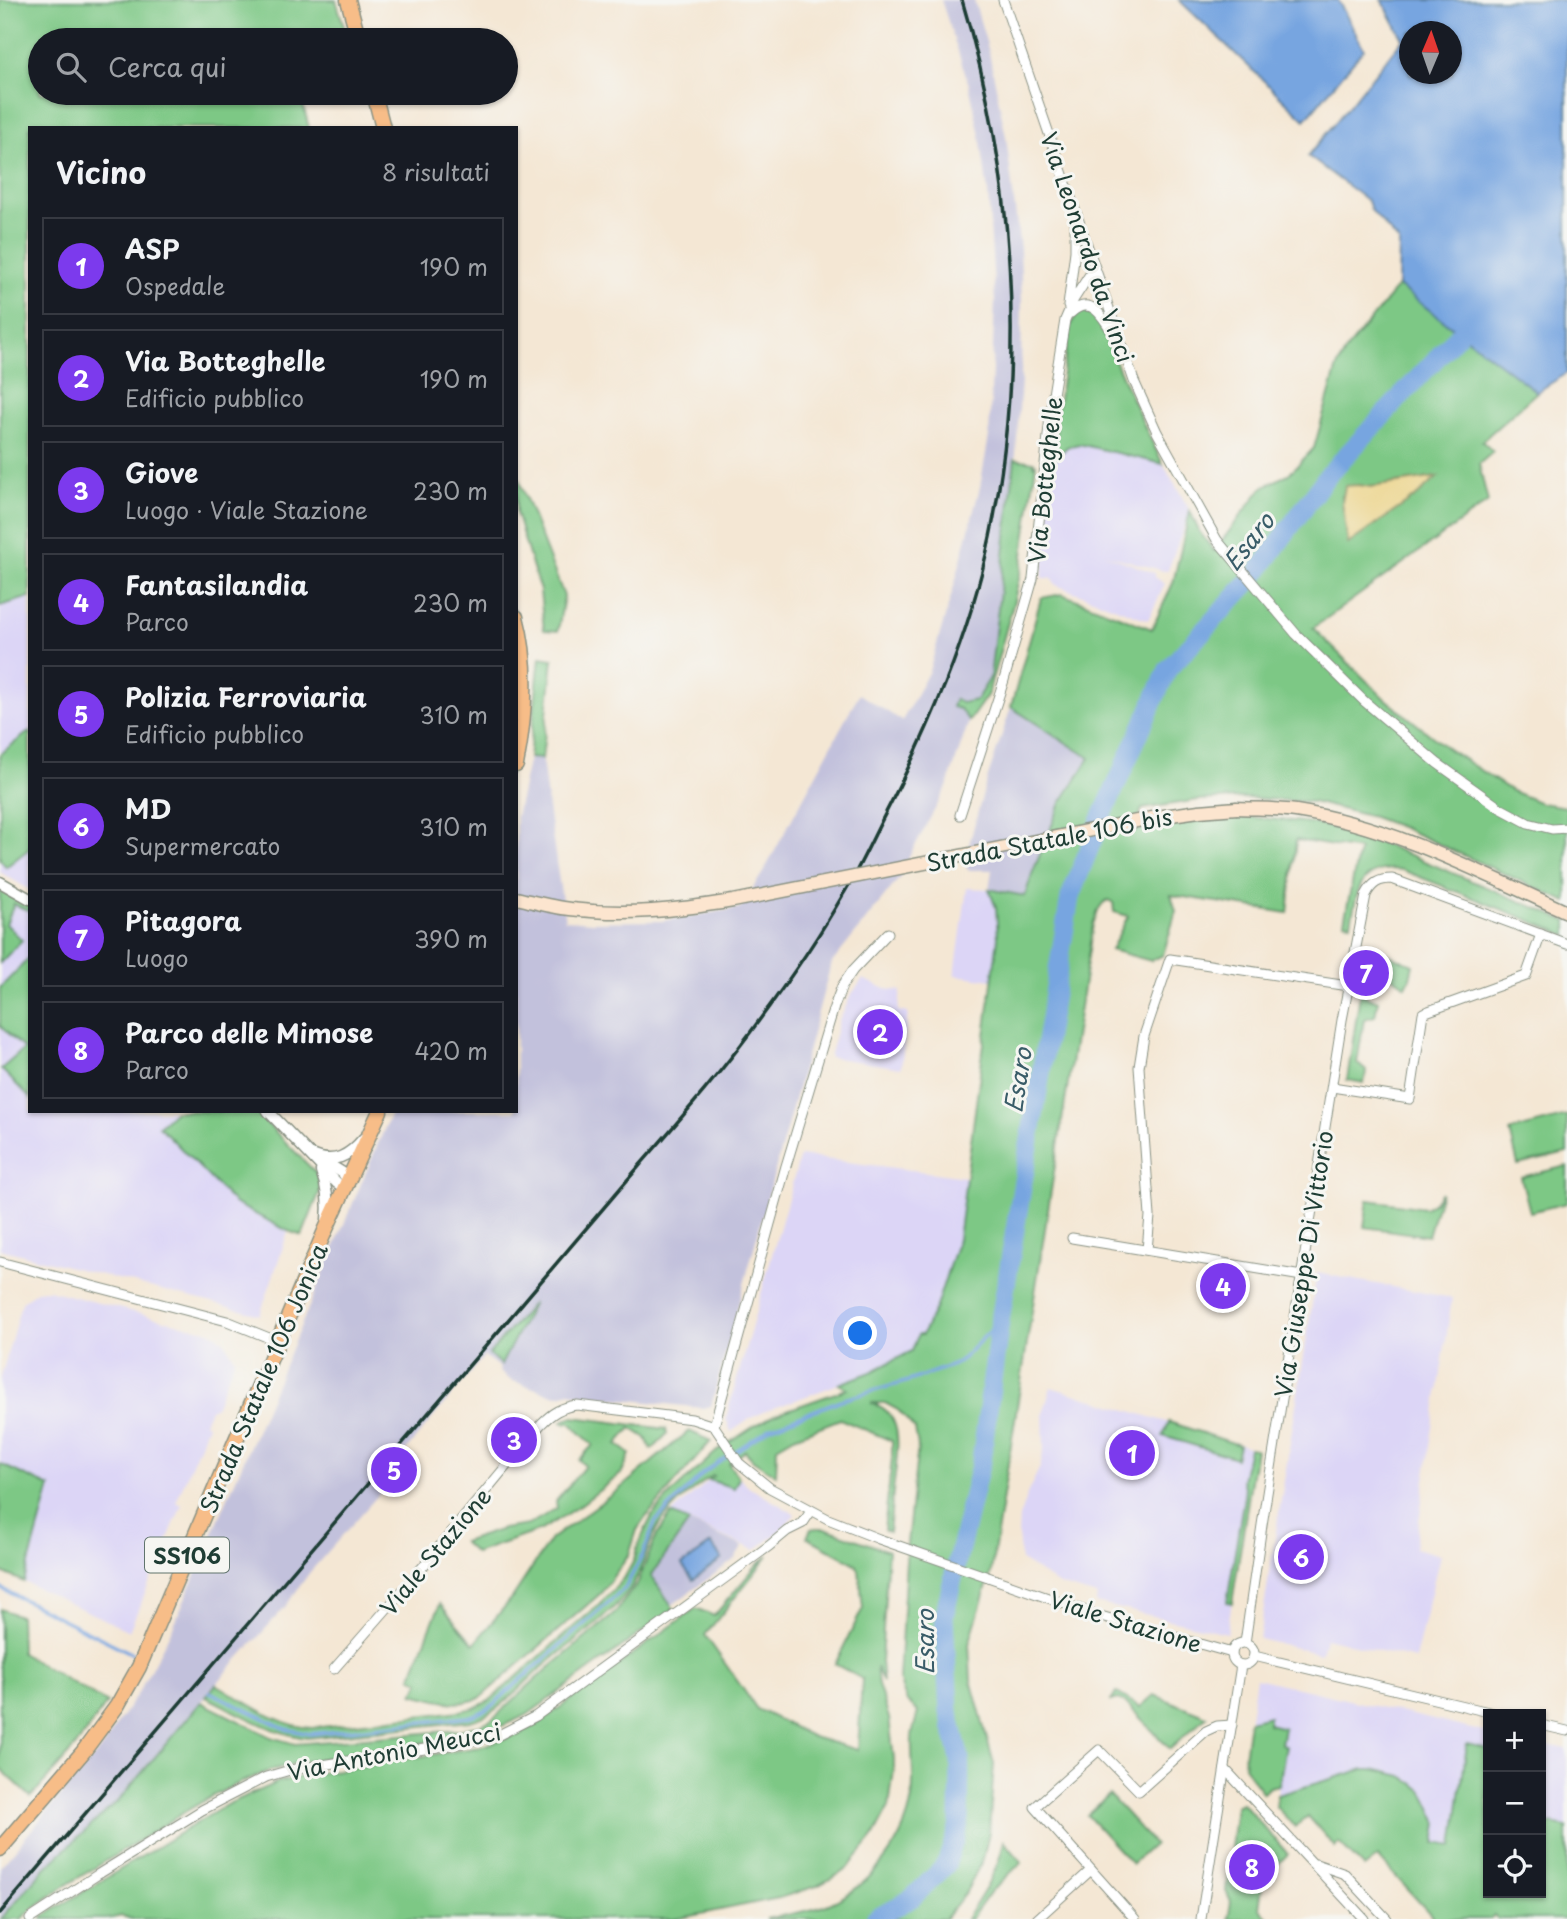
<!DOCTYPE html>
<html lang="it">
<meta charset="utf-8">
<style>
:root{--surface:#171b24;--page:#20242c;--text:#f1f3f6;--muted:#9ea1a6;--line:#363941;--accent:#7c3aed}
body{margin:0;font-family:"Playpen Sans",sans-serif;background:var(--page);color:var(--text)}
.controls{position:absolute;right:21px;bottom:21px;display:grid;overflow:hidden;border-radius:0px;box-shadow:0 2px 5px #0004}
.controls button{width:63px;height:63px;display:grid;place-items:center;padding:0;border:0;border-bottom:2px solid var(--line);background:var(--surface);color:var(--text);font:35px sans-serif}
.compass{position:absolute;left:1399px;top:21px;width:63px;height:63px;border-radius:50%;background:var(--surface);box-shadow:0 2px 5px #0004;rotate:2deg}
.you{position:absolute;left:861px;top:1334px;width:24px;height:24px;margin:-18px;border:5px solid #fff;border-radius:50%;background:#1a73e8;box-shadow:0 0 0 10px #1a73e833}
.badge{display:grid;place-items:center;width:46px;height:46px;border-radius:50%;background:var(--accent);color:#fff;font-size:23px;font-weight:700}
.pin{position:absolute;translate:-50% -50%;border:4px solid #fff;box-shadow:0 2px 7px #0006}
.list{margin:0;padding:0;list-style:none}
h2{display:flex;justify-content:space-between;align-items:center;height:91px;margin:0;padding:0 28px;font-size:30px}
h2 small{font-size:23px;font-weight:400;color:var(--muted)}
.list li{display:grid;grid-template-columns:46px 1fr auto;gap:21px;align-items:center;box-sizing:border-box;height:98px;margin:0 14px 14px;padding:0 14px;border:2px solid var(--line);border-radius:0px}
.list b{display:block;font-size:26px;white-space:nowrap}
.list p{margin:0;font-size:23px;white-space:nowrap;color:var(--muted)}
.list em{font-size:23px;font-style:normal;color:var(--muted)}
.icon{flex:none;width:38px;height:38px;fill:none;stroke:currentColor;stroke-width:2;stroke-linecap:round;stroke-linejoin:round}
.map{position:relative;flex:none;width:1567px;height:1919px;overflow:hidden}
.search{position:absolute;background:var(--surface);box-shadow:0 2px 5px #0004;left:28px;top:28px;width:490px;height:77px;display:flex;align-items:center;gap:18px;box-sizing:border-box;padding:0 24px;border-radius:38px;color:var(--muted);font-size:26px}
.panel{position:absolute;background:var(--surface);box-shadow:0 2px 5px #0004;left:28px;top:126px;width:490px;height:987px;border-radius:0px}
.map>svg:first-child{display:block}
</style>
<div class="map">
<svg width="1567" height="1919" viewBox="0 0 1567 1919">
<rect width="100%" height="100%" fill="#f6f6f2"/>
<filter id="ink" filterUnits="userSpaceOnUse"><feTurbulence type="fractalNoise" baseFrequency=".0143" numOctaves="2"/><feDisplacementMap in="SourceGraphic" scale="14" xChannelSelector="R" yChannelSelector="G"/><feConvolveMatrix kernelMatrix="1 2 1 2 8 2 1 2 1" color-interpolation-filters="sRGB"/></filter>
<filter id="wash" filterUnits="userSpaceOnUse"><feTurbulence type="fractalNoise" baseFrequency=".00686" numOctaves="4" result="noise"/><feDisplacementMap in="SourceGraphic" scale="28" xChannelSelector="R" yChannelSelector="G"/><feGaussianBlur stdDeviation="1.57" result="paint"/><feColorMatrix in="noise" values="0 0 0 0 0 0 0 0 0 0 0 0 0 0 0 0 0 1.4 0 .05"/><feComposite in="paint" operator="in"/></filter>
<g filter="url(#wash)">
<rect width="100%" height="100%" fill="#f4e7d4"/>
<g fill="#dcd5f6">
<polygon points="30,418 30,890 0,872 0,421"/>
<polygon points="1079,444 1163,464 1190,511 1168,570 1164,571 1104,554 1155,573 1155,577 1165,584 1148,620 1056,585 1052,578 1042,578 1055,459 1067,447"/>
<polygon points="967,888 989,889 994,900 998,938 992,980 955,975"/>
<polygon points="0,889 30,906 30,1111 175,1111 160,1127 234,1203 288,1232 260,1315 0,1249"/>
<polygon points="863,979 886,989 901,991 898,1011 908,1013 901,1068 829,1057 839,1021 851,995"/>
<polygon points="800,1156 966,1177 958,1239 936,1307 922,1336 918,1335 912,1351 871,1372 763,1412 751,1418 731,1432 726,1418"/>
<polygon points="1317,1273 1452,1298 1415,1548 1440,1555 1415,1659 1325,1638 1321,1654 1259,1639"/>
<polygon points="48,1290 211,1332 218,1336 226,1344 235,1359 215,1407 210,1409 204,1422 208,1425 176,1502 182,1505 129,1631 24,1582 50,1487 0,1464 0,1381 20,1308 23,1301 37,1291"/>
<polygon points="1051,1387 1256,1449 1227,1633 1096,1603 1097,1596 1059,1585 1021,1560 1018,1536 1019,1518 1027,1494 1040,1467 1044,1449 1043,1414"/>
<polygon points="728,1464 739,1478 752,1489 795,1514 779,1532 755,1550 671,1514"/>
<polygon points="1256,1678 1488,1733 1488,1893 1541,1893 1541,1744 1567,1749 1567,1919 1498,1919 1494,1915 1406,1865 1277,1795 1278,1785 1269,1787 1259,1787 1246,1770 1244,1756"/>
</g>
<g fill="#c2c1dc">
<polygon points="941,0 974,0 989,52 1006,137 1020,249 1022,302 1021,381 1016,453 990,678 976,700 962,703 955,700 960,709 969,721 947,787 910,855 901,876 831,964 711,1406 702,1408 577,1394 570,1392 559,1395 551,1394 510,1380 499,1371 500,1368 484,1356 389,1471 395,1476 310,1572 285,1607 224,1675 120,1799 43,1870 0,1919 0,1867 100,1750 138,1693 173,1627 392,1111 516,1111 516,817 529,758 542,759 548,808 565,920 592,922 663,921 740,908 764,871 859,694 902,721 929,671 955,583 980,487 989,436 995,301 988,193 980,135 969,85"/>
<polygon points="1011,707 1090,758 1061,803 1032,874 1025,896 989,889 992,870 968,870 964,863 985,786"/>
<polygon points="689,1522 743,1546 734,1560 672,1605 651,1576"/>
</g>
<g fill="#7dc885" stroke="#4e825c" stroke-width="2" fill-rule="evenodd">
<polygon points="0,0 336,0 348,40 40,40 40,93 300,93 309,128 30,128 30,597 0,606"/>
<path d="M 1398,286 L 1537,392 L 1482,441 L 1493,452 L 1479,464 L 1488,502 L 1313,628 L 1384,698 L 1448,749 L 1512,791 L 1541,803 L 1567,807 L 1567,902 L 1403,828 L 1373,817 L 1312,802 L 1245,798 L 1198,800 L 1142,809 L 1133,831 L 1204,819 L 1248,817 L 1313,823 L 1362,835 L 1567,921 L 1567,935 L 1402,870 C 1360,864 1357,891 1351,923 L 1344,922 L 1359,850 L 1296,840 L 1288,913 L 1171,895 L 1176,911 L 1163,955 L 1151,961 L 1111,950 L 1128,916 L 1114,912 L 1113,902 L 1109,900 C 1099,902 1097,915 1093,924 L 991,1572 L 969,1644 L 971,1680 L 994,1764 L 989,1832 L 983,1859 L 966,1892 L 945,1919 L 766,1919 C 786,1914 810,1912 829,1904 C 872,1885 904,1844 912,1798 C 915,1776 911,1759 912,1738 C 912,1730 916,1721 918,1712 L 907,1702 L 899,1679 L 907,1543 L 918,1446 L 915,1429 L 898,1410 L 885,1403 L 871,1403 C 907,1412 897,1455 894,1483 C 892,1499 891,1516 889,1532 L 884,1530 L 892,1458 L 892,1441 L 840,1419 L 794,1437 L 777,1447 L 776,1475 L 753,1460 L 745,1451 L 729,1464 L 739,1478 L 734,1488 L 709,1480 L 714,1475 C 693,1489 668,1508 656,1530 C 646,1549 643,1571 630,1589 C 606,1621 568,1644 538,1671 C 522,1685 508,1702 490,1713 C 484,1717 477,1719 470,1721 L 307,1738 C 272,1734 238,1712 206,1697 L 216,1684 C 246,1701 277,1726 312,1728 L 460,1711 L 474,1708 L 489,1701 L 594,1609 L 613,1590 L 626,1575 L 634,1560 L 639,1542 L 653,1514 L 671,1494 L 718,1450 L 756,1425 L 776,1414 L 847,1389 L 839,1384 L 871,1372 L 912,1351 L 918,1335 L 922,1335 L 936,1307 L 958,1239 L 998,938 L 996,908 L 989,889 L 1025,896 L 1032,874 L 1061,803 L 1090,758 L 1011,707 L 1041,598 L 1062,594 L 1152,629 L 1173,583 L 1190,511 L 1199,531 L 1214,551 L 1262,488 L 1290,473 L 1314,448 L 1337,367 L 1347,349 ZM 1437,477 L 1415,497 L 1348,543 L 1342,496 L 1358,485 L 1371,487 Z"/>
<path d="M 1083,310 L 1094,314 L 1096,318 C 1119,367 1138,416 1163,464 L 1079,444 L 1067,447 L 1055,459 L 1057,411 L 1070,326 L 1076,315 Z"/>
<polygon points="1015,459 1034,462 1034,465 1036,464 1021,569 1014,601 988,694 969,721 960,709 952,707 955,699 962,703 976,700 990,678"/>
<polygon points="516,473 564,596 558,631 544,630 540,591 516,513"/>
<polygon points="540,657 553,659 542,759 529,758"/>
<polygon points="30,731 30,848 6,867 0,859 0,754"/>
<polygon points="0,889 30,906 30,912 14,904 6,924 22,940 0,963"/>
<polygon points="1373,948 1413,965 1410,978 1406,986 1366,959"/>
<polygon points="30,957 30,1098 1,1069 24,1049 0,1026 0,988"/>
<polygon points="1360,994 1378,1001 1375,1016 1364,1019 1357,1063 1366,1071 1364,1083 1347,1080"/>
<polygon points="175,1111 255,1111 318,1175 320,1191 302,1236 288,1231 234,1203 159,1126"/>
<polygon points="1567,1116 1567,1153 1518,1165 1510,1131"/>
<polygon points="1567,1166 1567,1203 1530,1212 1521,1177"/>
<polygon points="1441,1192 1428,1236 1364,1227 1368,1200 1425,1208 1434,1202"/>
<polygon points="1211,1270 1239,1274 1234,1304 1206,1300"/>
<polygon points="533,1303 501,1365 489,1354"/>
<polygon points="573,1417 666,1429 667,1434 654,1448 651,1449 646,1438 631,1428 617,1444 630,1454 622,1473 579,1506 541,1530 475,1553 463,1542 502,1529 528,1525 557,1508 556,1501 585,1466 579,1460 593,1445 569,1422 566,1424 562,1421"/>
<polygon points="1169,1422 1239,1445 1236,1458 1163,1436"/>
<path d="M 689,1431 L 711,1441 L 646,1517 L 637,1530 L 629,1555 L 601,1593 L 480,1698 C 454,1708 439,1700 413,1694 L 420,1682 L 411,1677 L 440,1604 L 474,1644 L 512,1598 L 551,1539 L 617,1491 Z"/>
<polygon points="1249,1448 1256,1449 1232,1603 1227,1602 1245,1490 1242,1480"/>
<polygon points="0,1464 50,1487 24,1582 0,1571"/>
<path d="M 671,1514 L 689,1522 L 651,1576 L 674,1609 L 527,1715 L 502,1726 L 461,1737 L 301,1762 C 233,1777 177,1817 119,1853 C 86,1874 50,1892 21,1919 L 1,1919 L 43,1870 L 120,1799 L 201,1702 L 271,1737 L 295,1744 L 459,1730 L 480,1725 L 493,1719 L 537,1678 L 613,1615 L 638,1582 L 657,1535 Z"/>
<polygon points="816,1528 825,1528 888,1551 881,1662 883,1682 876,1667 878,1685 889,1718 894,1759 894,1770 889,1807 873,1837 845,1871 817,1886 779,1898 676,1919 132,1919 122,1916 107,1919 42,1919 42,1917 228,1804 278,1782 307,1775 479,1747 519,1734 536,1725 696,1608 714,1616 756,1566 769,1555 705,1635 757,1709 813,1737 858,1750 862,1679 835,1664 863,1608 859,1570 856,1564 807,1537 811,1529"/>
<polygon points="0,1609 20,1616 21,1653 107,1703 75,1747 31,1797 0,1768"/>
<polygon points="1116,1692 1140,1707 1154,1695 1207,1716 1170,1749 1126,1703 1119,1699 1111,1701"/>
<polygon points="1269,1716 1268,1724 1284,1728 1281,1744 1286,1746 1279,1785 1269,1787 1263,1793 1253,1780 1245,1767 1244,1757 1249,1721"/>
<polygon points="1467,1744 1488,1749 1488,1893 1541,1893 1541,1822 1567,1827 1567,1919 1498,1919 1494,1915 1490,1919 1432,1919 1433,1917 1378,1857 1364,1868 1339,1843 1335,1847 1308,1816 1295,1827 1276,1807 1277,1795 1364,1769 1373,1769 1402,1776 1412,1782 1423,1791 1438,1823 1435,1843 1453,1846"/>
<polygon points="1109,1795 1154,1844 1132,1864 1087,1815"/>
<polygon points="1242,1803 1288,1854 1263,1879 1259,1908 1269,1919 1228,1919 1231,1902 1226,1891 1236,1806"/>
<path d="M 1004,1841 L 1022,1862 L 991,1891 L 971,1919 L 966,1919 C 983,1894 998,1871 1004,1841 Z"/>
</g>
<polygon fill="#eeda9e" stroke="#868c69" stroke-width="2" points="1438,477 1415,497 1348,544 1342,502 1345,486 1358,485 1371,487"/>
<g fill="#77a5e0" stroke="#4b718a" stroke-width="2" fill-rule="evenodd">
<polygon points="1179,0 1338,0 1364,49 1305,120"/>
<path d="M 1382,0 L 1567,0 L 1567,373 L 1537,392 L 1398,286 L 1399,242 L 1371,210 L 1368,201 L 1308,156 L 1403,39 ZM 1410,32 L 1452,32 L 1452,74 L 1410,74 Z"/>
<polygon points="711,1544 722,1559 693,1580 682,1565"/>
</g>
<g fill="none" stroke-linecap="round" stroke-linejoin="round">
<g stroke="#77a5e0" stroke-width="3.5">
<polyline points="0,1588 133,1654"/>
<polyline points="210,1692 286,1729 310,1734 469,1717 488,1709 625,1588 643,1554 655,1522 706,1471 770,1428 841,1400 909,1381 958,1363 1000,1321"/>
</g>
<polyline stroke="#77a5e0" stroke-width="19" points="875,1919 912,1898 946,1865 959,1825 960,1760 949,1712 944,1616 981,1461 1000,1321 1070,897 1101,819 1168,669 1257,573 1327,476 1460,333"/>
</g>
</g>
<g filter="url(#ink)">
<g fill="none" stroke-linecap="round" stroke-linejoin="round">
<g stroke="#8a9284" stroke-width="11">
<g id="minor">
<polyline points="1003,0 1134,381 1157,432 1217,540 1296,634 1364,701 1437,763 1500,808 1528,823 1552,829 1567,828"/>
<polyline points="1068,306 1075,251 1075,222"/>
<path d="M 1071,313 C 1090,295 1102,315 1112,332"/>
<polyline points="960,815 1004,680 1033,579 1051,407 1065,320 1074,299 1094,268"/>
<polyline points="1332,1087 1410,1099 1423,1013 1526,976 1541,934"/>
<polyline points="1072,1238 1302,1276"/>
<polyline points="1147,1250 1150,1216 1139,1067 1144,1036 1170,959 1348,986"/>
<polyline points="0,1262 227,1321 279,1342"/>
<polyline points="714,1426 786,1166 834,1007 842,986 853,970 888,933"/>
<circle cx="1243" cy="1654" r="11"/>
<path d="M 1245,1643 L 1262,1525 L 1342,1020 L 1366,895 C 1372,883 1379,879 1392,879 L 1567,944"/>
<polyline points="1254,1656 1497,1714"/>
<path d="M 334,1669 L 411,1581 L 541,1424 C 552,1413 561,1407 577,1405 L 692,1419 L 714,1426 L 739,1463 L 770,1488 L 828,1519 L 879,1539 L 1097,1615 L 1232,1653"/>
<polyline points="1541,1725 1567,1731"/>
<polyline points="1225,1769 1364,1919"/>
<polyline points="1316,1864 1345,1874 1387,1919"/>
<polyline points="30,1919 97,1875 202,1810 266,1777 290,1770 463,1743 499,1735 536,1716 769,1546 787,1531 803,1523 811,1511"/>
<polyline points="1037,1919 1091,1870"/>
<polyline points="1135,1919 1035,1807 1099,1750 1139,1791 1206,1731 1217,1726 1232,1725"/>
<polyline points="1201,1919 1241,1665"/>
</g>
</g>
<g stroke="#8a9284" stroke-width="13">
<g id="tertiary">
<polyline points="0,882 30,899"/>
<polyline points="268,1111 337,1183 345,1188"/>
<path d="M 312,1155 C 334,1165 349,1156 364,1138"/>
<polyline points="322,1160 343,1173 348,1181"/>
<path d="M 321,1171 C 327,1187 329,1203 327,1220"/>
</g>
</g>
<g stroke="#8a9284" stroke-width="15">
<path id="secondary" d="M 1237,808 C 1257,809 1277,808 1296,811 C 1393,826 1479,872 1567,912"/>
</g>
<g stroke="#8a9284" stroke-width="17">
<g id="primary">
<polyline points="348,0 359,40"/>
<polyline points="374,93 383,128"/>
<path d="M 516,617 C 529,664 525,718 516,765"/>
<polyline points="0,1849 83,1752 117,1706 139,1667 325,1231 380,1111"/>
</g>
</g>
<use href="#minor" stroke="#fff" stroke-width="9"/>
<use href="#tertiary" stroke="#fff" stroke-width="10"/>
<use href="#secondary" stroke="#fce5cf" stroke-width="12"/>
<use href="#primary" stroke="#f7bd88" stroke-width="14"/>
<path stroke="#1f3d34" stroke-width="3.5" d="M 0,1913 C 170,1715 340,1517 509,1319 C 553,1268 597,1216 641,1164 C 683,1116 726,1067 763,1015 C 792,976 820,935 844,893 C 858,870 869,846 881,822 C 928,732 969,638 990,537 C 1027,359 1014,174 962,0"/>
<g stroke="#8a9284" stroke-width="15" stroke-linecap="butt">
<path id="secondary-bridge" d="M 516,898 C 534,902 552,907 570,909 C 627,916 677,910 733,901 L 1157,817 L 1199,811 L 1237,808"/>
</g>
<use href="#secondary-bridge" stroke="#fce5cf" stroke-width="12"/>
</g>
</g>
<g text-anchor="middle" dominant-baseline="central" stroke-width="6" stroke-linejoin="round" paint-order="stroke">
<rect fill="#f6f6f2" stroke="#60746d" stroke-width="2" x="145" y="1537.5" width="84" height="35" rx="5"/>
<g font-size="21" font-weight="bold" fill="#1f3d34">
<text x="187" y="1555">SS106</text>
</g>
<g font-size="23" fill="#1f3d34" stroke="#f6f6f2">
<text transform="translate(1088 247) rotate(71)">Via Leonardo da Vinci</text>
<text transform="translate(1044 480) rotate(-84)">Via Botteghelle</text>
<text transform="translate(1049 839) rotate(-11)">Strada Statale 106 bis</text>
<text transform="translate(1303 1264) rotate(-81)">Via Giuseppe Di Vittorio</text>
<text transform="translate(263 1378) rotate(-67)">Strada Statale 106 Jonica</text>
<text transform="translate(435 1551) rotate(-50)">Viale Stazione</text>
<text transform="translate(1126 1621) rotate(17)">Viale Stazione</text>
<text transform="translate(394 1751) rotate(-11)">Via Antonio Meucci</text>
</g>
<g font-size="24" font-style="italic" fill="#395c68" stroke="#f6f6f2">
<text transform="translate(1248 541) rotate(-52)">Esaro</text>
<text transform="translate(1017 1080) rotate(-81)">Esaro</text>
<text transform="translate(924 1642) rotate(-90)">Esaro</text>
</g>
</g>
</svg>
<div class="controls">
<button>+</button>
<button>−</button>
<button><svg class="icon" aria-label="locate" viewBox="0 0 24 24"><circle cx="12" cy="12" r="6"/><path d="M12 2v4M12 18v4M2 12h4M18 12h4"/></svg></button>
</div>
<svg class="compass" viewBox="-18 -18 36 36"><path d="M0-13l5 13h-10z" fill="#e53935"/><path d="M0 13l5-13h-10z" fill="#9ea1a6"/></svg>
<div class="you"></div>
<div class="pin badge" style="left:1132px;top:1453px">1</div>
<div class="pin badge" style="left:880px;top:1032px">2</div>
<div class="pin badge" style="left:514px;top:1440px">3</div>
<div class="pin badge" style="left:1223px;top:1286px">4</div>
<div class="pin badge" style="left:394px;top:1470px">5</div>
<div class="pin badge" style="left:1301px;top:1557px">6</div>
<div class="pin badge" style="left:1366px;top:973px">7</div>
<div class="pin badge" style="left:1252px;top:1867px">8</div>
<div class="search"><svg class="icon" aria-label="search" viewBox="0 0 24 24"><circle cx="10" cy="10" r="6"/><path d="M15 15l6 6"/></svg>Cerca qui</div>
<section class="panel">
<h2>Vicino<small>8 risultati</small></h2>
<ul class="list">
<li><span class="badge">1</span><div><b>ASP</b><p>Ospedale</p></div><em>190 m</em></li>
<li><span class="badge">2</span><div><b>Via Botteghelle</b><p>Edificio pubblico</p></div><em>190 m</em></li>
<li><span class="badge">3</span><div><b>Giove</b><p>Luogo · Viale Stazione</p></div><em>230 m</em></li>
<li><span class="badge">4</span><div><b>Fantasilandia</b><p>Parco</p></div><em>230 m</em></li>
<li><span class="badge">5</span><div><b>Polizia Ferroviaria</b><p>Edificio pubblico</p></div><em>310 m</em></li>
<li><span class="badge">6</span><div><b>MD</b><p>Supermercato</p></div><em>310 m</em></li>
<li><span class="badge">7</span><div><b>Pitagora</b><p>Luogo</p></div><em>390 m</em></li>
<li><span class="badge">8</span><div><b>Parco delle Mimose</b><p>Parco</p></div><em>420 m</em></li>
</ul>
</section>
</div>
